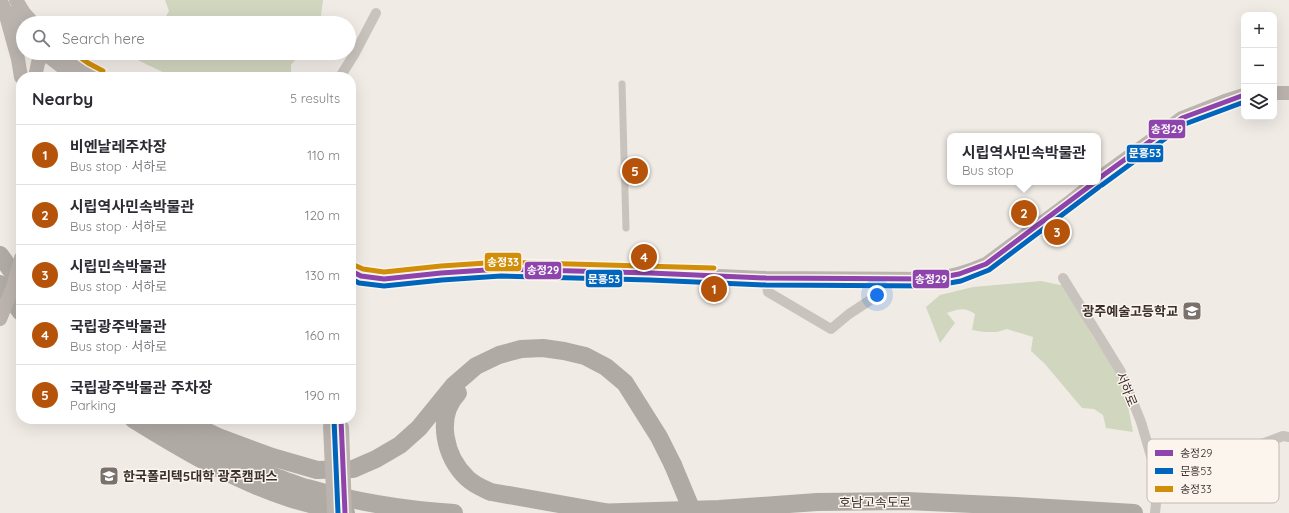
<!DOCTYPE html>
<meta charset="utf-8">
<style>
:root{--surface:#fff;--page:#f2f2f3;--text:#2b2b33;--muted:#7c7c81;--line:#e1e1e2;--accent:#b45309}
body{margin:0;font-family:Quicksand,"Noto Sans KR",sans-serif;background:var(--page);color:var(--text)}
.controls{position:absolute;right:12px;top:12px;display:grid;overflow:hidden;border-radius:8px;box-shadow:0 4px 16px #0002}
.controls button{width:36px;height:36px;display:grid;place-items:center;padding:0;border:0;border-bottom:1px solid var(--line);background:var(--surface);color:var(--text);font:20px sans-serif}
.you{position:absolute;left:877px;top:295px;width:14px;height:14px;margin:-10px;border:3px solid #fff;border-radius:50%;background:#1a73e8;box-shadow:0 0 0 6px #1a73e833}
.badge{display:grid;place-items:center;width:26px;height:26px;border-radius:50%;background:var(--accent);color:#fff;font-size:13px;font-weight:700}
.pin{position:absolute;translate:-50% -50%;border:2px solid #fff;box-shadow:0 1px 4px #0006}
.popup{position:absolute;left:947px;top:133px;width:154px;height:52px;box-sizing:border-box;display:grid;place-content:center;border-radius:8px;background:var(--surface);filter:drop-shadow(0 1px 3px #0005);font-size:13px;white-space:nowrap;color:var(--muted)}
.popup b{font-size:15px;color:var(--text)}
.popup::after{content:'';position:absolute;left:50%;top:100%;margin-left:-8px;border:8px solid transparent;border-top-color:var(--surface)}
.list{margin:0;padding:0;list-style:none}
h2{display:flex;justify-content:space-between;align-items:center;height:52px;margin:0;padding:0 16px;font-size:17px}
h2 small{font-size:13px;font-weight:400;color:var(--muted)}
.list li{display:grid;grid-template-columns:26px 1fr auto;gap:12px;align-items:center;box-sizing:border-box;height:60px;padding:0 16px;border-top:1px solid var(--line)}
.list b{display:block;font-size:15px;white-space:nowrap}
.list p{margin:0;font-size:13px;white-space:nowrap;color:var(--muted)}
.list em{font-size:13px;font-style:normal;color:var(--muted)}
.icon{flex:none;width:22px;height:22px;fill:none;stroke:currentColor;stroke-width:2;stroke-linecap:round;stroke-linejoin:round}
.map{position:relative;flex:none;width:1289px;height:513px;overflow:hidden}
.search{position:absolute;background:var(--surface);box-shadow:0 4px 16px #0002;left:16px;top:16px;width:340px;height:44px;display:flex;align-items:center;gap:10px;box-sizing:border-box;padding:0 14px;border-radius:22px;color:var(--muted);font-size:15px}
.panel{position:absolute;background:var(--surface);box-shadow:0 4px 16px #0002;left:16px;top:72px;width:340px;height:352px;border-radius:16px}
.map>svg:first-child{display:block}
</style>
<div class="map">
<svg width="1289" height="513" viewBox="0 0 1289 513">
<rect width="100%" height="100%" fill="#f0ebe5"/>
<g fill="#d1d6bf">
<polygon points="165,0 323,0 320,23 162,23 169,11"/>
<polygon points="123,53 301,53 291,65 291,77 173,77"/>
<path d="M 1041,281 L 1065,286 L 1093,337 L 1118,374 L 1127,401 L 1133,432 L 1106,428 L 1103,415 L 1094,409 L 1082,408 L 1045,364 L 1031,351 L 1033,337 L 1007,329 L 997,332 L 984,332 L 972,330 L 975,314 C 964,307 959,309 947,313 L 955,323 L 940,343 L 926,307 L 940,295 L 973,287 Z"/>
</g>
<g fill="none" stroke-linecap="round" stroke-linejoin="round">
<polyline stroke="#c9c3be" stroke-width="7" points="622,84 626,228"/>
<g stroke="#c9c3be" stroke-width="10">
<polyline points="340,77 355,53 376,13"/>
<polyline points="766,278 768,292 831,329 849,314 878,295 879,278"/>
<polyline points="1063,278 1121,372 1141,422 1154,466 1158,485 1155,513"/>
<polyline points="1158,485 1197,482 1226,476 1259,445 1283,436 1289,437"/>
</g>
<g stroke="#bab3ae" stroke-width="14">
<polyline points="16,0 24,13 33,23"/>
<polyline points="3,5 18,59 21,77"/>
<polyline points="8,12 17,27 23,32"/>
<polyline points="44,53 75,77"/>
<polyline points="62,53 84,69 100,77"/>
<polyline points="35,77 38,63 43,53"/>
<polyline points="1274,93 1289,93"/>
<polyline points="1098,179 1182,118 1225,101 1244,95"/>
<path d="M 351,271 L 361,276 L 384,279 L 441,273 L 501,269 L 650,273 L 766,278 L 932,279 C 951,277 968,272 986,264 L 1071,201 L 1095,182"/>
</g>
<g stroke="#afaaa4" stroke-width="18">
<polyline points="0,255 21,284"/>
<polyline points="0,284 21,312"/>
<path d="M 458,393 C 435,417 445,457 467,478 C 474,485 482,488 491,492 L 605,512"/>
<path d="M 133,419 C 183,450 234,480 289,498 C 308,504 327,508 346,513"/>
<path d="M 162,419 C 199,442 238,462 278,478 C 288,481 297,486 307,488 C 355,502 404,510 454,513"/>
<polyline points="180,419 218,437 272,457 317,470 353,469 376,459 400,445 419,428 454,385 476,366 499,355 521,349 543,348 564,351 585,356 606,367 625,383 659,437 673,465"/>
<polyline points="592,513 719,509 817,502 907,501 1016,506 1134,513"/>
</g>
<g stroke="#bab3ae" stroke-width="14">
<polyline points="0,319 13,287 21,258"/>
<polyline points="330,426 334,513"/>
<polyline points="342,427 345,513"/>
</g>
<polyline stroke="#afaaa4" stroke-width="18" points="673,465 693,513"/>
<g stroke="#fbf5ee" stroke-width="8">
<g id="bus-1">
<polyline points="1098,179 1182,118 1244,95"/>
<polyline points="351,271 361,276 384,279 441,273 501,269 650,273 766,278 932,279 959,274 986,264 1095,182"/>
<polyline points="341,419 345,513"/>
</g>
</g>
<g stroke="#fbf5ee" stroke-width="8">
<g id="bus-2">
<polyline points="1102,185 1185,124 1244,102"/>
<polyline points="351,279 359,283 384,286 442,280 501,276 650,280 766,285 933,286 961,281 989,270 1099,187"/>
<polyline points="334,419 338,513"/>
</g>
</g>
<g stroke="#fbf5ee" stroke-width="8">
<g id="bus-3">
<polyline points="74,53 88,63 103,71"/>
<polyline points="354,265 363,269 384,272 441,266 501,262 714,268"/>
</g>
</g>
<use href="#bus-1" stroke="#8e44ad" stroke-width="5"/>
<use href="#bus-2" stroke="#0065bd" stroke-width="5"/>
<use href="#bus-3" stroke="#d18e09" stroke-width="5"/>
</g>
<defs>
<g id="school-square" transform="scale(1)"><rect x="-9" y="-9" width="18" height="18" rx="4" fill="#7a716c" stroke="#fbf5ee"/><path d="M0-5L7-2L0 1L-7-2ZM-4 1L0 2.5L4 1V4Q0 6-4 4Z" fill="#fff"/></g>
<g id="university-square" transform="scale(1)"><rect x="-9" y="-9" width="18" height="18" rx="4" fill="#7a716c" stroke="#fbf5ee"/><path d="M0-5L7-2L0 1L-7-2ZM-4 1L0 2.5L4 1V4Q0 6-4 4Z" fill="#fff"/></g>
</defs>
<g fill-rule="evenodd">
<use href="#school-square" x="1192" y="311"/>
<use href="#university-square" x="109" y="476"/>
</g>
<g text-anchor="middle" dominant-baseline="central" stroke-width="3" stroke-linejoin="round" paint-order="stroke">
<g font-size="13" font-weight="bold" fill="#3b302b" stroke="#fbf5ee" text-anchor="end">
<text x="1178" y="311">광주예술고등학교</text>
<text x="123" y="476" text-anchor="start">한국폴리텍5대학 광주캠퍼스</text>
</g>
<g font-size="13" fill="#3b302b" stroke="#fbf5ee">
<text transform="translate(1127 389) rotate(68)">서하로</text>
<text x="875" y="502">호남고속도로</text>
</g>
</g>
<rect x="1147" y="439" width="132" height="64" rx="6" fill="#fbf5ee" stroke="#c1bab4" stroke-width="1"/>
<rect x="1155" y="450" width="18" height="6" fill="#8e44ad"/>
<rect x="1155" y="468" width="18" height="6" fill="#0065bd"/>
<rect x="1155" y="486" width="18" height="6" fill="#d18e09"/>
<g font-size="11" fill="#3b302b">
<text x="1180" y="457">송정29</text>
<text x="1180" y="475">문흥53</text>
<text x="1180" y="493">송정33</text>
</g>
<g stroke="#fbf5ee" stroke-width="1.5">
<rect x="1148" y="119" width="38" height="20" rx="4" fill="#8e44ad"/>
<rect x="1126" y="144" width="38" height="19" rx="4" fill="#0065bd"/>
<rect x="484" y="252" width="38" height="20" rx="4" fill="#d18e09"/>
<rect x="524" y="261" width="38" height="19" rx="4" fill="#8e44ad"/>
<rect x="585" y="269" width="38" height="19" rx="4" fill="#0065bd"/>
<rect x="912" y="269" width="38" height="20" rx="4" fill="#8e44ad"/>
</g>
<g font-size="11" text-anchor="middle" font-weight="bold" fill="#fff">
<text x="1167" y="133">송정29</text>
<text x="1145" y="157">문흥53</text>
<text x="503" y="266">송정33</text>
<text x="543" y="274">송정29</text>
<text x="604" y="283">문흥53</text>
<text x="931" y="283">송정29</text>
</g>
</svg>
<div class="controls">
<button>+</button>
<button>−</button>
<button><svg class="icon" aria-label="layers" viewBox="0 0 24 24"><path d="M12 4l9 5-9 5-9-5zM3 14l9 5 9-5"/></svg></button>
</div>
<div class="you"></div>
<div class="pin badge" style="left:714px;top:289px">1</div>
<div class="pin badge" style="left:1024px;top:213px">2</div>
<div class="popup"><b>시립역사민속박물관</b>Bus stop</div>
<div class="pin badge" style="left:1057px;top:232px">3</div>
<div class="pin badge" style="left:644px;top:257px">4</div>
<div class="pin badge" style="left:635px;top:171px">5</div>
<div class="search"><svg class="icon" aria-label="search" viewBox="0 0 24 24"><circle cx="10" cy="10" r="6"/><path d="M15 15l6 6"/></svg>Search here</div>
<section class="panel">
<h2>Nearby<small>5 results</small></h2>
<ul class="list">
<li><span class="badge">1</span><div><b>비엔날레주차장</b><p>Bus stop · 서하로</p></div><em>110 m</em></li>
<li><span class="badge">2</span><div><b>시립역사민속박물관</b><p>Bus stop · 서하로</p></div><em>120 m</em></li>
<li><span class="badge">3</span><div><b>시립민속박물관</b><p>Bus stop · 서하로</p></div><em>130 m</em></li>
<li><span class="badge">4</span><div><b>국립광주박물관</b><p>Bus stop · 서하로</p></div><em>160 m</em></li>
<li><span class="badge">5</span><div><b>국립광주박물관 주차장</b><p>Parking</p></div><em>190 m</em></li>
</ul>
</section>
</div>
